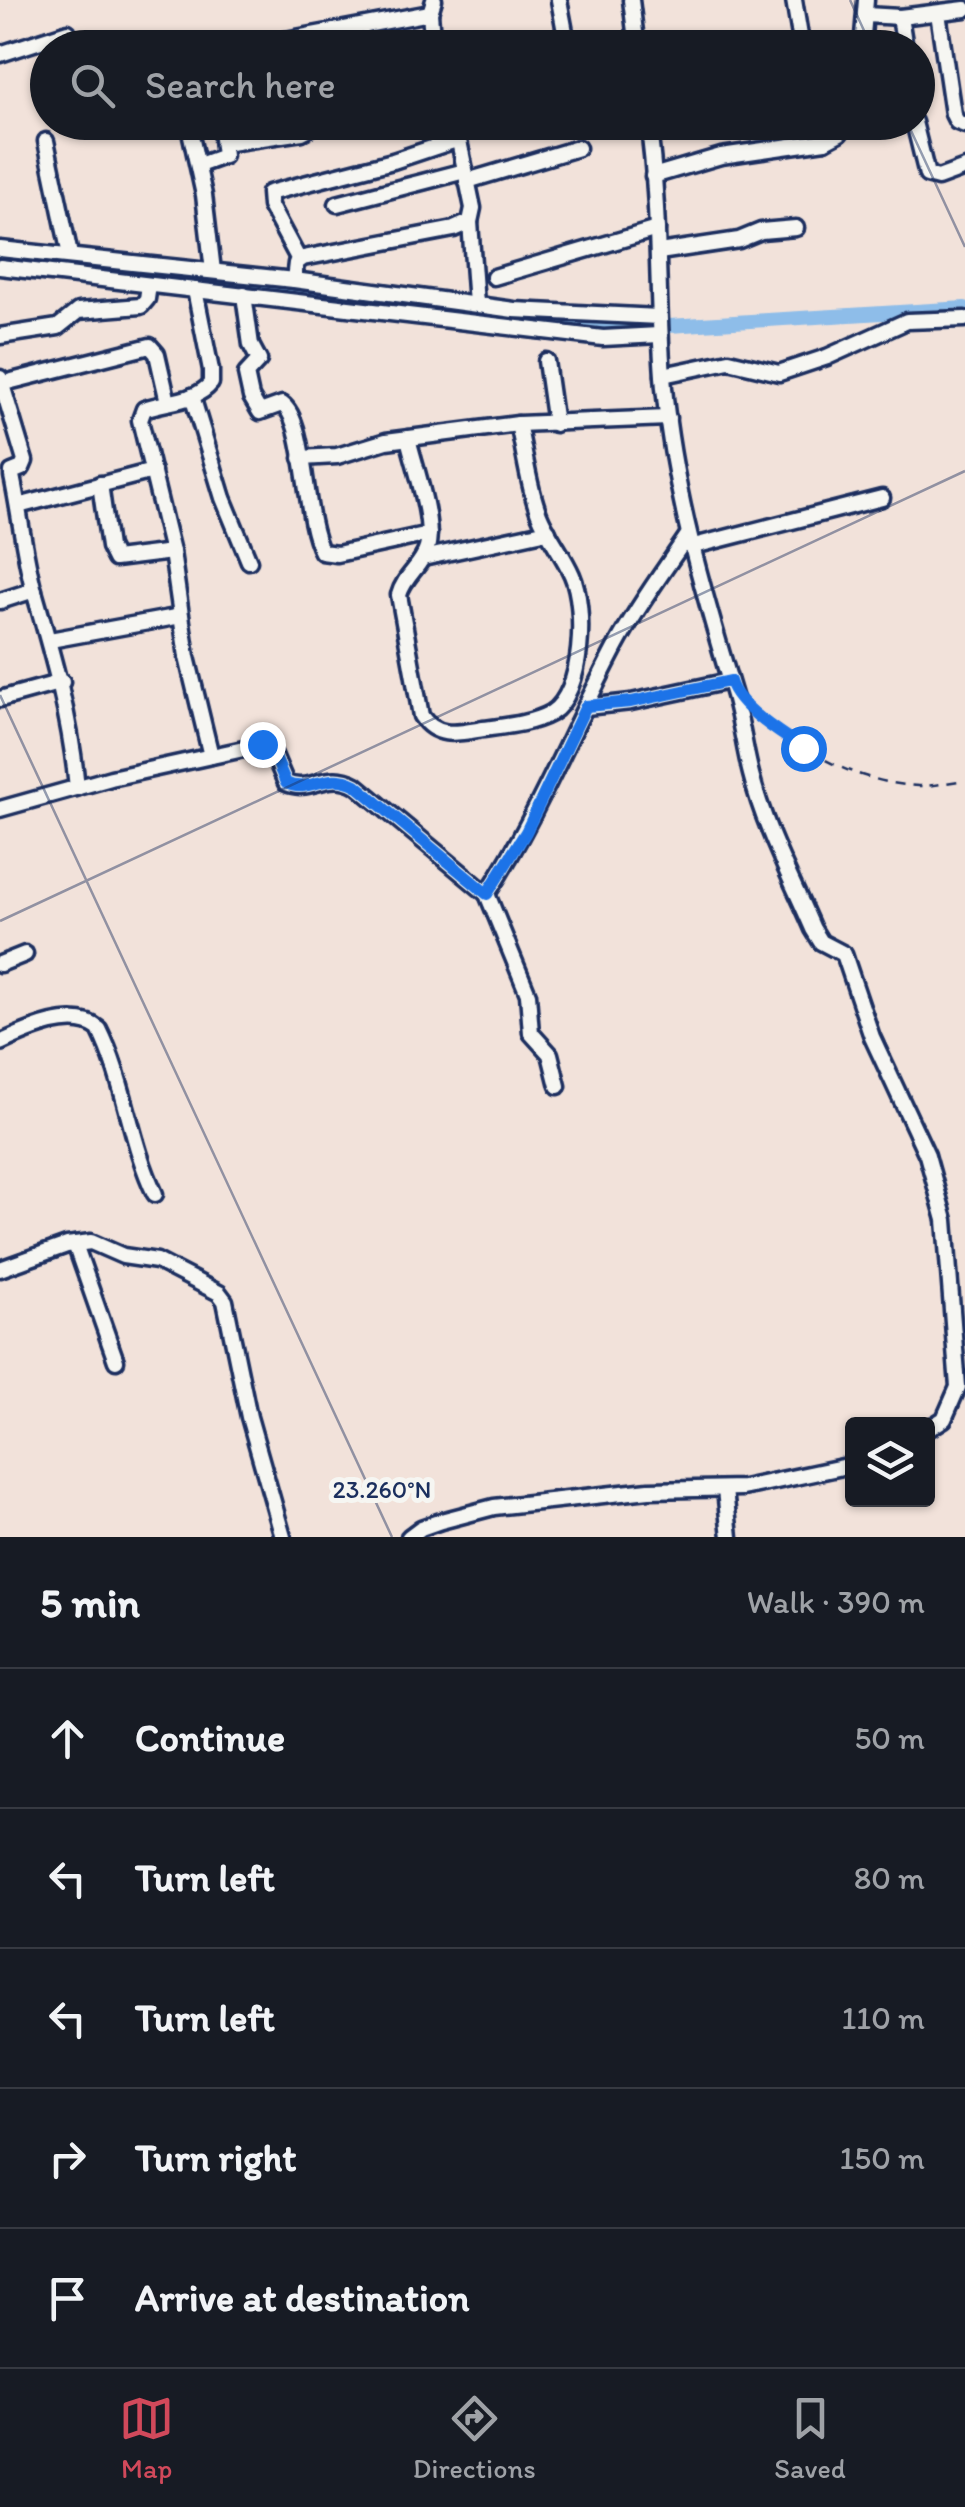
<!DOCTYPE html>
<meta charset="utf-8">
<style>
:root{--surface:#171b24;--page:#242831;--text:#f1f3f6;--muted:#9ea1a6;--line:#363941;--accent:#d1495b}
body{margin:0;font-family:Itim,sans-serif;background:var(--page);color:var(--text)}
.controls{position:absolute;right:30px;bottom:30px;display:grid;overflow:hidden;border-radius:10px;box-shadow:0 2px 8px #0004}
.controls button{width:90px;height:90px;display:grid;place-items:center;padding:0;border:0;border-bottom:2px solid var(--line);background:var(--surface);color:var(--text);font:50px sans-serif}
.stop{position:absolute;width:30px;height:30px;margin:-22px;border:8px solid #1a73e8;border-radius:50%;background:#fff}
.stop.end{background:#1a73e8;border-color:#fff;box-shadow:0 2px 10px #0008}
.list{margin:0;padding:0;list-style:none}
h2{display:flex;justify-content:space-between;align-items:center;height:130px;margin:0;padding:0 40px;font-size:42px}
h2 small{font-size:32px;font-weight:400;color:var(--muted)}
.list li{display:grid;grid-template-columns:65px 1fr auto;gap:30px;align-items:center;box-sizing:border-box;height:140px;padding:0 40px;border-top:2px solid var(--line)}
.list b{display:block;font-size:38px;white-space:nowrap}
.list em{font-size:32px;font-style:normal;color:var(--muted)}
.icon{flex:none;width:55px;height:55px;fill:none;stroke:currentColor;stroke-width:2;stroke-linecap:round;stroke-linejoin:round}
.map{position:relative;flex:none;width:965px;height:1537px;overflow:hidden}
.search{position:absolute;background:var(--surface);box-shadow:0 2px 8px #0004;left:30px;right:30px;top:30px;height:110px;display:flex;align-items:center;gap:25px;box-sizing:border-box;padding:0 35px;border-radius:55px;color:var(--muted);font-size:38px}
.sheet{height:830px;background:var(--surface)}
nav{display:flex;justify-content:space-around;align-items:center;box-sizing:border-box;height:140px;border-top:2px solid var(--line);background:var(--surface);font-size:28px;color:var(--muted)}
nav a{display:grid;justify-items:center;gap:5px}
nav .on{color:var(--accent)}
.map>svg:first-child{display:block}
</style>
<div class="map">
<svg width="965" height="1537" viewBox="0 0 965 1537">
<rect width="100%" height="100%" fill="#f2e2da"/>
<filter id="ink" filterUnits="userSpaceOnUse"><feTurbulence type="fractalNoise" baseFrequency=".01" numOctaves="2"/><feDisplacementMap in="SourceGraphic" scale="20" xChannelSelector="R" yChannelSelector="G"/><feConvolveMatrix kernelMatrix="1 2 1 2 8 2 1 2 1" color-interpolation-filters="sRGB"/></filter>
<g filter="url(#ink)">
<g fill="none" stroke-linecap="round" stroke-linejoin="round">
<polyline stroke="#8ebde9" stroke-width="14" points="0,259 620,329 965,308"/>
<g stroke="#1b2f5e" stroke-width="21">
<g id="minor">
<polyline points="559,0 568,48"/>
<polyline points="631,0 637,48"/>
<polyline points="794,0 802,48"/>
<polyline points="938,13 953,114 957,122 965,125"/>
<polyline points="866,15 900,17 965,9"/>
<polyline points="900,17 905,48"/>
<polyline points="242,48 430,13"/>
<polyline points="433,48 430,13 434,0"/>
<polyline points="862,48 866,0"/>
<polyline points="0,54 68,32"/>
<polyline points="188,122 204,195 213,271"/>
<path d="M 648,122 C 661,211 656,300 664,388 C 674,493 703,591 733,692 C 741,719 744,747 751,774 C 764,827 791,878 813,929 L 821,942 L 844,954 L 872,1037 L 927,1155 L 945,1220 L 958,1387 L 944,1419 L 928,1429"/>
<polyline points="821,122 825,141"/>
<polyline points="914,122 927,175 938,178 965,168"/>
<polyline points="457,130 485,122"/>
<polyline points="46,141 70,255"/>
<polyline points="223,144 302,132 321,122"/>
<polyline points="199,165 224,156 220,122"/>
<polyline points="653,176 721,156 825,141 840,133 845,122"/>
<polyline points="467,181 578,148"/>
<polyline points="337,204 465,171"/>
<polyline points="470,222 476,304"/>
<polyline points="0,249 294,280 514,310 659,317"/>
<polyline points="659,252 739,240 761,231 796,228"/>
<polyline points="299,260 270,206 269,193 393,161 459,139"/>
<polyline points="0,267 603,338 659,335"/>
<polyline points="494,277 657,229"/>
<polyline points="294,280 296,263 303,258 454,229 470,222 473,208 455,122"/>
<path d="M 195,290 L 211,370 L 211,383 C 196,402 166,401 144,409 L 140,420 L 172,552 L 187,657 L 211,756"/>
<path d="M 244,295 L 251,345 L 259,360 L 246,374 L 251,397 L 260,412 L 282,404 C 307,421 303,518 322,552 L 337,554 L 429,534"/>
<polyline points="0,336 58,327 78,311 141,306 147,299 149,285"/>
<polyline points="546,361 555,424"/>
<polyline points="663,375 729,361 779,373 827,357 907,321 965,319"/>
<path d="M 0,378 L 25,461 L 22,468 L 12,472 L 12,476 C 20,514 24,554 34,591 C 53,657 71,719 77,788"/>
<polyline points="0,384 150,346 157,354 168,402"/>
<polyline points="192,396 223,498 249,561"/>
<path d="M 408,438 C 414,465 435,522 427,548 C 422,566 404,576 399,595 L 421,716 C 437,739 458,733 483,729 C 505,726 531,724 551,713 C 584,693 586,607 572,575 C 563,554 547,535 539,514 C 528,486 525,453 518,424"/>
<polyline points="301,458 337,456 386,441 518,424 668,418"/>
<polyline points="100,484 109,547 115,559 172,552"/>
<polyline points="18,506 153,471"/>
<polyline points="690,547 882,498"/>
<polyline points="423,558 548,531"/>
<polyline points="0,601 34,590"/>
<polyline points="50,640 181,616"/>
<polyline points="0,699 62,682"/>
<polyline points="586,707 631,702 729,681"/>
<path d="M 0,809 L 111,778 L 262,745 L 274,755 L 286,783 C 311,794 327,769 356,785 L 487,894"/>
<polyline points="0,964 25,954"/>
<path d="M 0,1043 C 26,1031 74,1008 99,1029 C 125,1081 130,1142 155,1194"/>
<path d="M 558,1086 L 550,1054 L 531,1033 L 528,994 L 487,894 C 538,815 572,729 616,646 C 637,607 663,572 688,535"/>
<polyline points="75,1244 116,1361"/>
<polyline points="0,1269 67,1245 91,1242 123,1256 157,1261 219,1293 225,1301 249,1417 283,1537"/>
<polyline points="725,1490 730,1537"/>
<polyline points="409,1537 421,1528 441,1521 494,1507 649,1490 743,1488 852,1465"/>
</g>
</g>
<path stroke="#1b2f5e" stroke-width="2.5" stroke-dasharray="10 8" stroke-linecap="butt" d="M 752,709 C 797,750 856,783 919,786 C 934,786 950,782 965,780"/>
<use href="#minor" stroke="#f6f6f2" stroke-width="14"/>
</g>
</g>
<g fill="none" stroke-linecap="round" stroke-linejoin="round" filter="url(#ink)">
<path stroke="#1a73e8" stroke-width="12" d="M 262,744 L 274,755 L 286,783 C 310,795 327,769 356,785 L 487,894 L 526,832 L 586,706 L 631,702 L 730,681 C 737,706 781,734 803,748"/>
</g>
<path fill="none" stroke="#1b2f5e" stroke-width="2.5" stroke-opacity="0.45" d="M 850,0 L 872,48M 907,122 L 965,247M 0,695 L 392,1537M 0,921 L 965,471"/>
<g font-size="25" text-anchor="middle" fill="#1b2f5e" stroke="#f6f6f2" stroke-width="10" stroke-linejoin="round" paint-order="stroke">
<text x="382" y="1498">23.260°N</text>
</g>
</svg>
<div class="controls">
<button><svg class="icon" aria-label="layers" viewBox="0 0 24 24"><path d="M12 4l9 5-9 5-9-5zM3 14l9 5 9-5"/></svg></button>
</div>
<div class="stop" style="left:803px;top:748px"></div>
<div class="stop end" style="left:262px;top:744px"></div>
<div class="search"><svg class="icon" aria-label="search" viewBox="0 0 24 24"><circle cx="10" cy="10" r="6"/><path d="M15 15l6 6"/></svg>Search here</div>
</div>
<section class="sheet">
<h2>5 min<small>Walk · 390 m</small></h2>
<ul class="list">
<li><svg class="icon" aria-label="ahead" viewBox="0 0 24 24"><path d="M12 20V5M6 11l6-6 6 6"/></svg><div><b>Continue</b></div><em>50 m</em></li>
<li><svg class="icon" aria-label="left" viewBox="0 0 24 24"><path d="M17 20v-9H6M10 6l-5 5 5 5"/></svg><div><b>Turn left</b></div><em>80 m</em></li>
<li><svg class="icon" aria-label="left" viewBox="0 0 24 24"><path d="M17 20v-9H6M10 6l-5 5 5 5"/></svg><div><b>Turn left</b></div><em>110 m</em></li>
<li><svg class="icon" aria-label="right" viewBox="0 0 24 24"><path d="M7 20v-9h11M14 6l5 5-5 5"/></svg><div><b>Turn right</b></div><em>150 m</em></li>
<li><svg class="icon" aria-label="arrive" viewBox="0 0 24 24"><path d="M6 21V4h12l-3 4 3 4H6"/></svg><div><b>Arrive at destination</b></div></li>
</ul>
</section>
<nav>
<a class="on"><svg class="icon" aria-label="map" viewBox="0 0 24 24"><path d="M3 6l6-2 6 2 6-2v14l-6 2-6-2-6 2zM9 4v14M15 6v14"/></svg>Map</a>
<a><svg class="icon" aria-label="directions" viewBox="0 0 24 24"><path d="M12 3l9 9-9 9-9-9zM9 14v-3h6M13 9l2 2-2 2"/></svg>Directions</a>
<a><svg class="icon" aria-label="saved" viewBox="0 0 24 24"><path d="M7 4h10v16l-5-4-5 4z"/></svg>Saved</a>
</nav>
